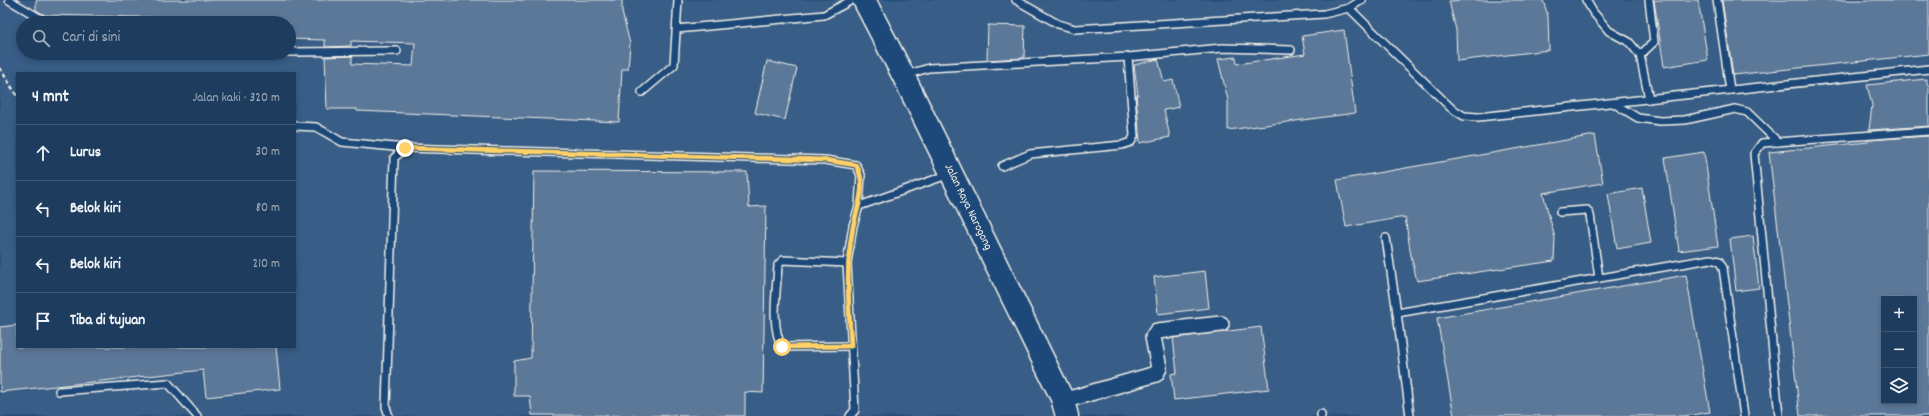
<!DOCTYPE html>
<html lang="id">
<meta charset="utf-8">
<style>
:root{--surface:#1e3d5e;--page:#2b4867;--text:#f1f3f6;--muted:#a1aebc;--line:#3c5673}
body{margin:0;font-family:Dekko,sans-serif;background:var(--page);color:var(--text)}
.controls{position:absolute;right:12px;bottom:12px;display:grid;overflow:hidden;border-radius:0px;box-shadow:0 2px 6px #0003}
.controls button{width:36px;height:36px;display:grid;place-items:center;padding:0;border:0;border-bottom:1px solid var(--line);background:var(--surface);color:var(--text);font:20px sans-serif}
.stop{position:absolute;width:12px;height:12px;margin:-9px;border:3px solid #ffd166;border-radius:50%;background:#fff}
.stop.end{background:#ffd166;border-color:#fff;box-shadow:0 1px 4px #0008}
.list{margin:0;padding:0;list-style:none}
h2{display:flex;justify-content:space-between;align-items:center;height:52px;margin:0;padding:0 16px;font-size:17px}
h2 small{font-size:13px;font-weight:400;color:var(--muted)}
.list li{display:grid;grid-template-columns:26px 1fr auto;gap:12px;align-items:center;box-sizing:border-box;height:56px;padding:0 16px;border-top:1px solid var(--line)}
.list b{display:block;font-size:15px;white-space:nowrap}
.list em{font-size:13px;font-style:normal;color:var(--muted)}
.icon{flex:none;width:22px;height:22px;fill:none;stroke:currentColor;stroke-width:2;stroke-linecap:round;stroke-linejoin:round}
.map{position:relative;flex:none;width:1929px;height:416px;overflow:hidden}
.search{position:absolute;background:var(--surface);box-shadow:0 2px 6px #0003;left:16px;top:16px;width:280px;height:44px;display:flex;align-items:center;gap:10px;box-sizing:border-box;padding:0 14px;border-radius:22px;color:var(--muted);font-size:15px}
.panel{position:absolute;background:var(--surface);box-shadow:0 2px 6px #0003;left:16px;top:72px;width:280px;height:276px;border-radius:0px}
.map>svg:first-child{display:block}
</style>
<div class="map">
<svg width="1929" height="416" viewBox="0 0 1929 416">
<rect width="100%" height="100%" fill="#28517e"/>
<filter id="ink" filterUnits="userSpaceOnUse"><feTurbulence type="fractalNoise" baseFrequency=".025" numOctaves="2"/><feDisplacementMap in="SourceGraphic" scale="8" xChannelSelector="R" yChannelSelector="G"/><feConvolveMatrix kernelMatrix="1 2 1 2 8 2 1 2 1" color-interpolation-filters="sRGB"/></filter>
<g filter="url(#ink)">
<path fill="#375d86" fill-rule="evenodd" d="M 0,0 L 1929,0 L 1929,416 L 0,416 ZM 23,23 L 289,23 L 289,53 L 23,53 ZM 17,73 L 295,73 L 295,347 L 17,347 ZM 1884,299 L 1914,299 L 1914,401 L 1884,401 Z"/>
<g fill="#5b7899" stroke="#f4f1e8" fill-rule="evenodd">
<polygon points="36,0 622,0 622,12 630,44 628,69 622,69 619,122 357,111 357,109 327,109 325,57 352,56 352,64 413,66 415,43 351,41 351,46 325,47 325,40 289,39 289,23 191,23 191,18 45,15 36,10"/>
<polygon points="1462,0 1543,0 1548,16 1549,50 1457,61 1456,30 1449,1"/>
<polygon points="1654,0 1698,0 1708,60 1664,67"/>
<polygon points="1722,0 1929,0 1929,54 1733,75"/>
<polygon points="988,25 1025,26 1024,58 987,60"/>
<polygon points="1344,30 1355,113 1228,130 1228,100 1218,59 1236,57 1237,64 1305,54 1302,36"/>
<polygon points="1158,59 1164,82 1173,80 1179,107 1164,110 1170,137 1140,143 1136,95 1138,95 1134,65"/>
<polygon points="767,61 797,68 785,120 755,113"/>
<polygon points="1926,79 1929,88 1929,126 1869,130 1872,105 1867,85"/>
<polygon points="1595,135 1603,183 1543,193 1555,238 1554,261 1417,281 1411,256 1405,217 1346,227 1337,180"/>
<path d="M 1929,136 L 1929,416 L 1800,416 L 1769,152 L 1868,142 L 1868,140 ZM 1884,299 L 1914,299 L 1914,401 L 1884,401 Z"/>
<polygon points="1704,152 1718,246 1679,251 1665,158"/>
<polygon points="534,171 747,172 749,207 766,206 763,393 745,392 745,416 532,415 530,396 514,396 514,361 531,358"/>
<polygon points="1642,188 1651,243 1617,249 1608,194"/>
<polygon points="1753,236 1759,288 1736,291 1730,239"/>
<polygon points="1205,271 1209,308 1158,314 1154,277"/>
<polygon points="1686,275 1710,412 1685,416 1454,416 1437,318"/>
<polygon points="17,325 17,347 276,347 280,389 206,397 203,370 0,392 0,327"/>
<polygon points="1261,327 1269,389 1174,400 1171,374 1177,373 1173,338"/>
</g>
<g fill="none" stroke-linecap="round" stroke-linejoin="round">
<g stroke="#f4f1e8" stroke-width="10">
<g id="lane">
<polyline points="9,0 48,23"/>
<polyline points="1016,0 1058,24 1075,29 1324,14 1349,8 1451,108 1464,116 1478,117 1929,69"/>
<polyline points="1586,0 1593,12 1609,31 1629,42 1640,55 1649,99"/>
<polyline points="1717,0 1730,90"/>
<polyline points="1349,8 1362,0"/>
<polyline points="677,29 824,15 852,0"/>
<polyline points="289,52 397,51"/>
<polyline points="161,53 226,53"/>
<polyline points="1640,55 1654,42 1649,0"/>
<polyline points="905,75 929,68 1128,57 1222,48 1291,50"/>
<polyline points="642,92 674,65 678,0"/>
<polyline points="1613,103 1638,118 1660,121 1685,120 1735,109 1747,112 1778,142"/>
<polyline points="295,126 316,127 342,142 405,148 825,160 856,165 861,175 859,206 853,226 847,263 855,410 850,416"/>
<polyline points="1002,166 1030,154 1122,145 1131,142 1134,136 1128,57"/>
<polyline points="859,206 950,174"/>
<polyline points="1560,212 1587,210 1590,215 1599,278"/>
<polyline points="1386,238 1397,313 1410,416"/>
<path d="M 847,263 L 783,260 L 778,265 C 777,289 770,325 782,347 L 851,346"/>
<polyline points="1397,313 1710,259 1719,261 1723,268 1744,416"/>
<polyline points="59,391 168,383 197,416"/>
<polyline points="1321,414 1321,416"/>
<polyline points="389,416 386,407 394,158 405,148"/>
<polyline points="1779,416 1754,154 1762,143 1929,131"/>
</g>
</g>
<g stroke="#f4f1e8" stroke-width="18">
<polyline id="street" points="1062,398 1073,398 1156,374 1159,368 1153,337 1157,331 1221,324"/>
</g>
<g stroke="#f4f1e8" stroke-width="25">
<polyline id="primary" points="864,0 903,75 1062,398 1067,416"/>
</g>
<polyline stroke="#f4f1e8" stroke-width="2.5" stroke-dasharray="4 3" stroke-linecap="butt" points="0,68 17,96"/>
<use href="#lane" stroke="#1f4a7a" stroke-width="7"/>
<use href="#street" stroke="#1f4a7a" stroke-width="15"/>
<use href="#primary" stroke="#1f4a7a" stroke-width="22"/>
</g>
</g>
<g fill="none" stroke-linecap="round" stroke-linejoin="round" filter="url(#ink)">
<path stroke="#ffd166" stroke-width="5" d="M 405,148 L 825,160 L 856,165 C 868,185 857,207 853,227 C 845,267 849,306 851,346 L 782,347"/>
</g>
<g text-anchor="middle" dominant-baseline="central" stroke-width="4" stroke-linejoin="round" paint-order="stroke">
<g font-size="12" fill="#f4f1e8" stroke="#1f4a7a">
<text transform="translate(968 207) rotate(64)">Jalan Raya Narogong</text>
</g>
</g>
</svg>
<div class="controls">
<button>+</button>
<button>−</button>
<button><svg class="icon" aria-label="layers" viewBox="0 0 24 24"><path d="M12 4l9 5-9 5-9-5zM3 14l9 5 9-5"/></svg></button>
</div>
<div class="stop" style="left:782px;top:347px"></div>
<div class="stop end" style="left:405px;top:148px"></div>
<div class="search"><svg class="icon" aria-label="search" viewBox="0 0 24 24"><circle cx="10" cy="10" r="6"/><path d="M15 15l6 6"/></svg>Cari di sini</div>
<section class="panel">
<h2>4 mnt<small>Jalan kaki · 320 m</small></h2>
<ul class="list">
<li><svg class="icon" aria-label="ahead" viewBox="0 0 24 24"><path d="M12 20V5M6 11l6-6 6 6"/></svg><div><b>Lurus</b></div><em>30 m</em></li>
<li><svg class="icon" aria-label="left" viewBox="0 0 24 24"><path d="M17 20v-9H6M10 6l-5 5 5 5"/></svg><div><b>Belok kiri</b></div><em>80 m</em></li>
<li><svg class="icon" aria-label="left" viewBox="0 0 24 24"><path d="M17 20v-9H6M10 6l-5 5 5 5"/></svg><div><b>Belok kiri</b></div><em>210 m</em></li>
<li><svg class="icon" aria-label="arrive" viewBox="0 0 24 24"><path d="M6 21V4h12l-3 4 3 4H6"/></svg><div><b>Tiba di tujuan</b></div></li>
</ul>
</section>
</div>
